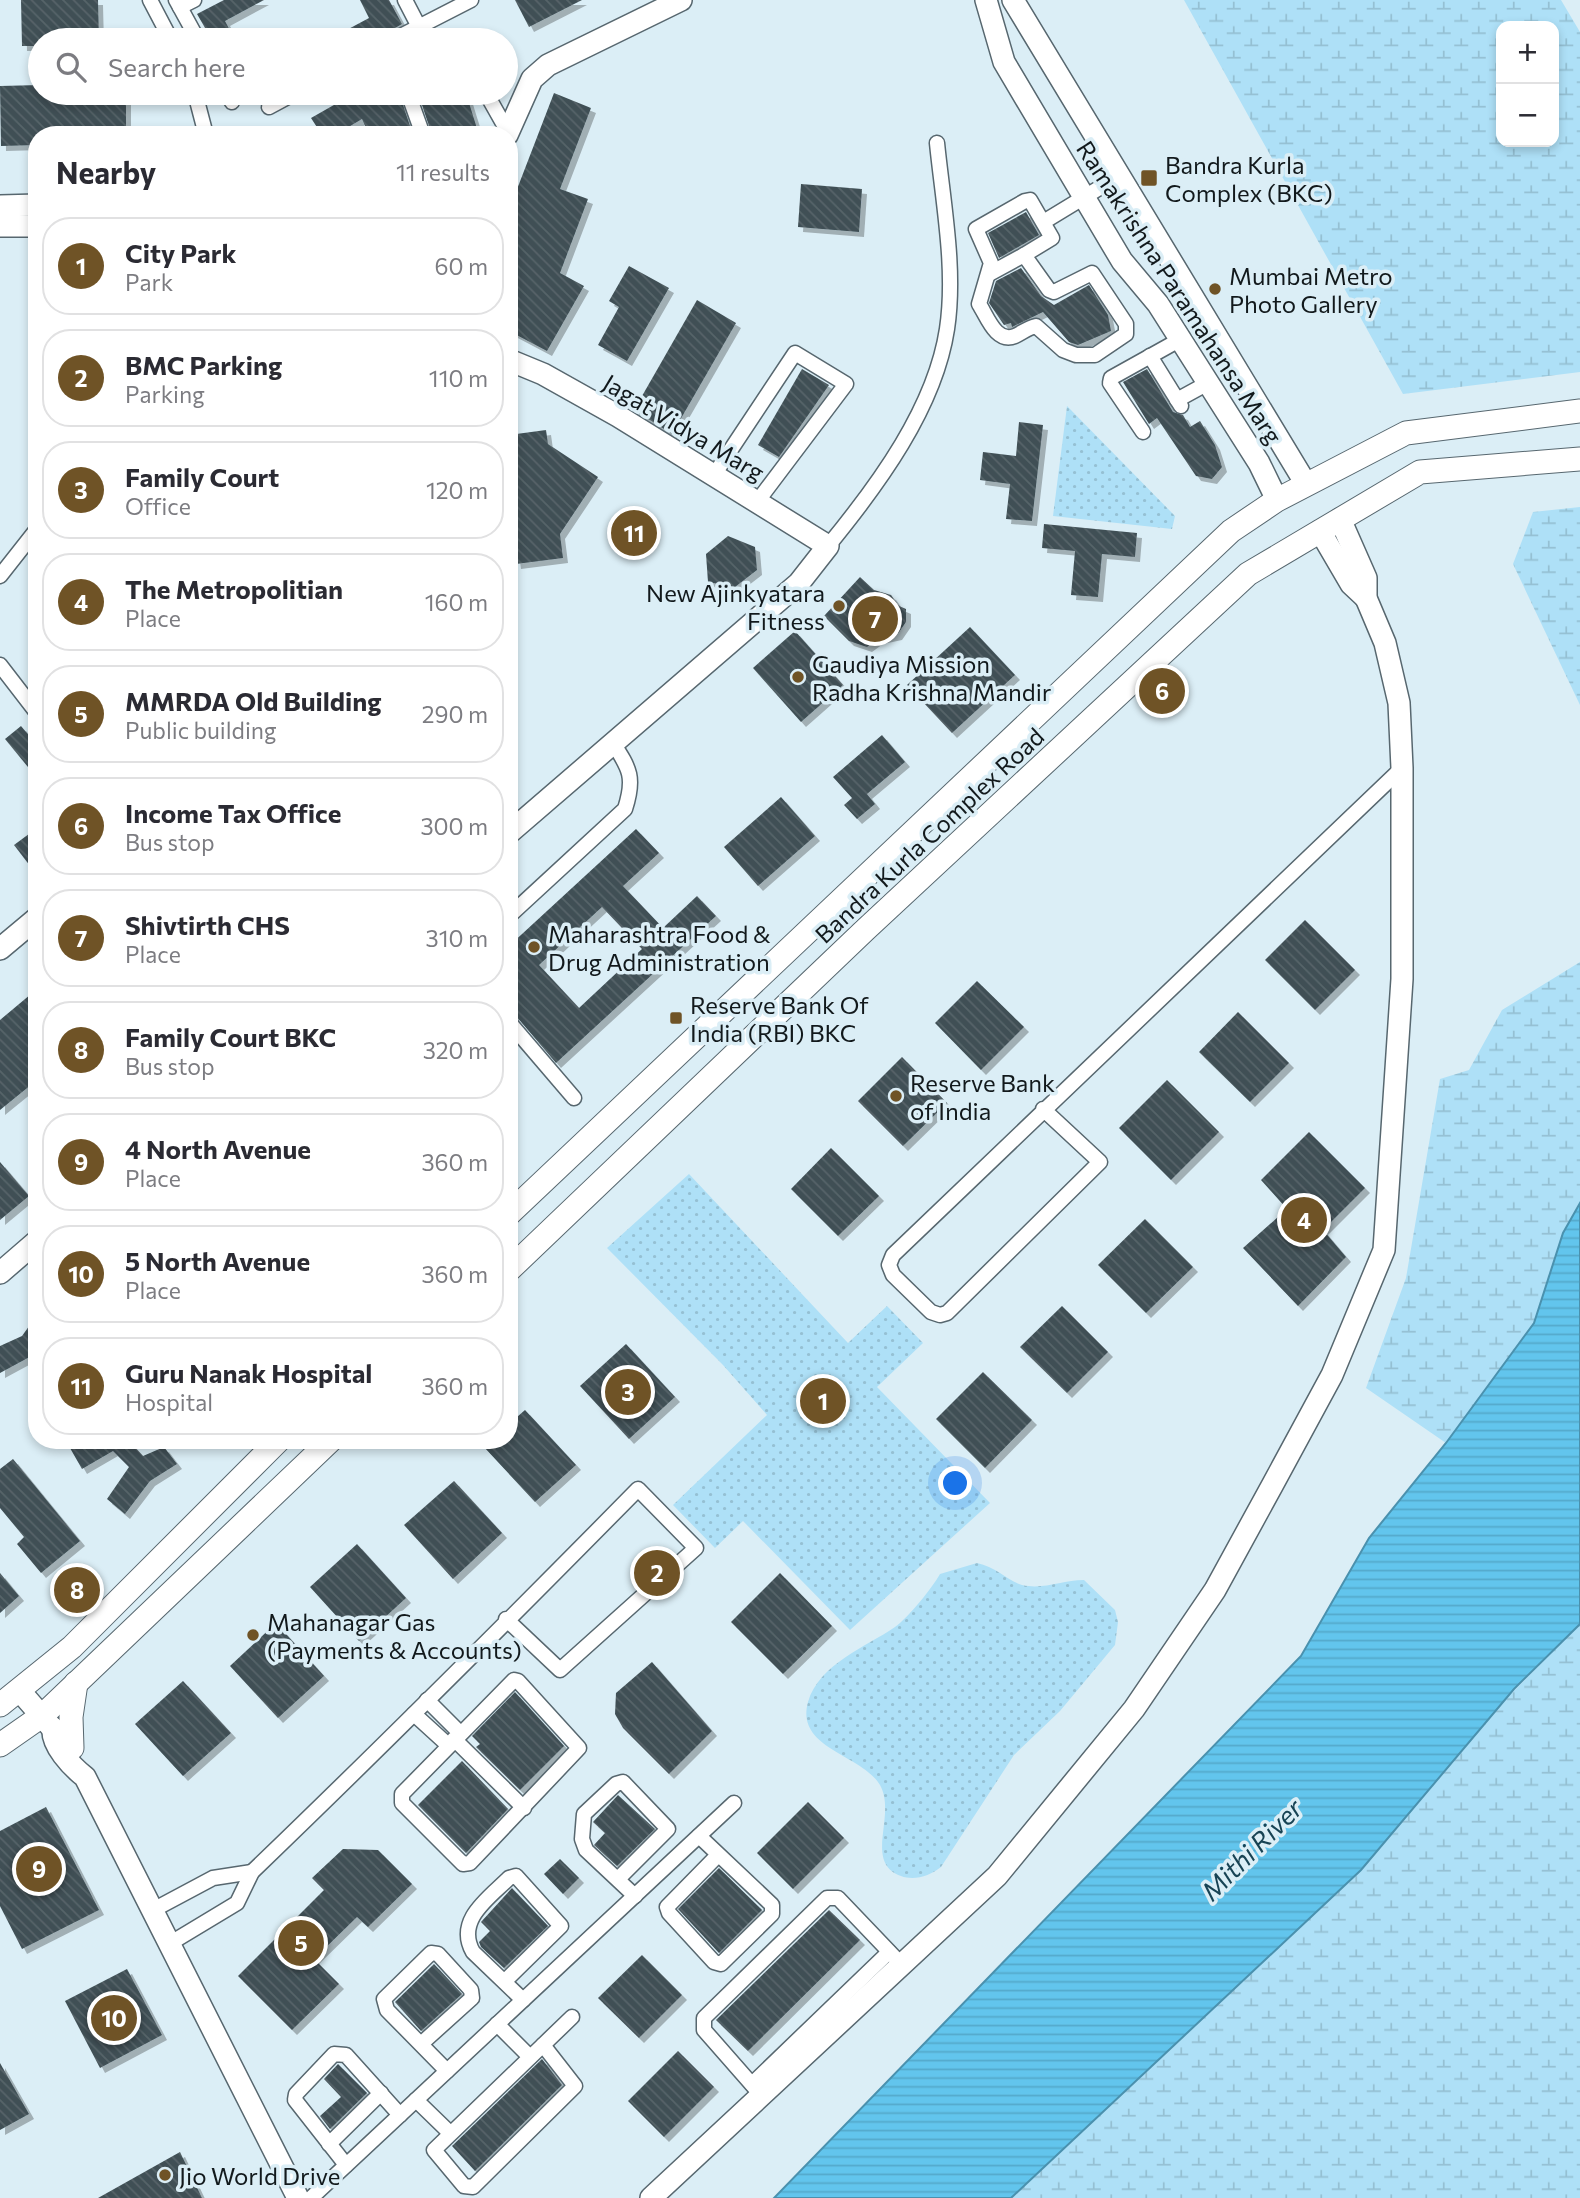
<!DOCTYPE html>
<meta charset="utf-8">
<style>
:root{--surface:#fff;--page:#f7f7f7;--text:#2b2b33;--muted:#7c7c81;--line:#e1e1e2;--accent:#6f5326}
body{margin:0;font-family:Commissioner,sans-serif;background:var(--page);color:var(--text)}
.controls{position:absolute;right:21px;top:21px;display:grid;overflow:hidden;border-radius:14px;box-shadow:0 4px 10px #0003}
.controls button{width:63px;height:63px;display:grid;place-items:center;padding:0;border:0;border-bottom:2px solid var(--line);background:var(--surface);color:var(--text);font:35px sans-serif}
.you{position:absolute;left:956px;top:1484px;width:24px;height:24px;margin:-18px;border:5px solid #fff;border-radius:50%;background:#1a73e8;box-shadow:0 0 0 10px #1a73e833}
.badge{display:grid;place-items:center;width:46px;height:46px;border-radius:50%;background:var(--accent);color:#fff;font-size:23px;font-weight:700}
.pin{position:absolute;translate:-50% -50%;border:4px solid #fff;box-shadow:0 2px 7px #0006}
.list{margin:0;padding:0;list-style:none}
h2{display:flex;justify-content:space-between;align-items:center;height:91px;margin:0;padding:0 28px;font-size:30px}
h2 small{font-size:23px;font-weight:400;color:var(--muted)}
.list li{display:grid;grid-template-columns:46px 1fr auto;gap:21px;align-items:center;box-sizing:border-box;height:98px;margin:0 14px 14px;padding:0 14px;border:2px solid var(--line);border-radius:28px}
.list b{display:block;font-size:26px;white-space:nowrap}
.list p{margin:0;font-size:23px;white-space:nowrap;color:var(--muted)}
.list em{font-size:23px;font-style:normal;color:var(--muted)}
.icon{flex:none;width:38px;height:38px;fill:none;stroke:currentColor;stroke-width:2;stroke-linecap:round;stroke-linejoin:round}
.map{position:relative;flex:none;width:1580px;height:2198px;overflow:hidden}
.search{position:absolute;background:var(--surface);box-shadow:0 4px 10px #0003;left:28px;top:28px;width:490px;height:77px;display:flex;align-items:center;gap:18px;box-sizing:border-box;padding:0 24px;border-radius:38px;color:var(--muted);font-size:26px}
.panel{position:absolute;background:var(--surface);box-shadow:0 4px 10px #0003;left:28px;top:126px;width:490px;height:1323px;border-radius:28px}
.map>svg:first-child{display:block}
</style>
<div class="map">
<svg width="1580" height="2198" viewBox="0 0 1580 2198">
<defs>
<pattern id="wetland-marsh" width="20" height="14" patternUnits="userSpaceOnUse" patternTransform="scale(1.75)"><rect width="20" height="14" fill="#aee0f7"/><path d="M1 5h8M5 5V1M11 12h8M15 12V8" fill="none" stroke="#95c0d3"/></pattern>
<pattern id="park-dots" width="8" height="8" patternUnits="userSpaceOnUse" patternTransform="scale(1.75)"><rect width="8" height="8" fill="#aee0f7"/><path d="M2 2h.1M6 6h.1" fill="none" stroke="#95c0d3" stroke-width="1.8" stroke-linecap="round"/></pattern>
<pattern id="water-rules" width="6" height="5" patternUnits="userSpaceOnUse" patternTransform="scale(1.75)"><rect width="6" height="5" fill="#62c5ed"/><path d="M0 2.5h6" fill="none" stroke="#54a9cb"/></pattern>
<pattern id="building-back-hatch" width="6" height="6" patternUnits="userSpaceOnUse" patternTransform="scale(1.75)"><rect width="6" height="6" fill="#3f4f55"/><path d="M-1 5l2 2M0 0l6 6M5-1l2 2" fill="none" stroke="#576469"/></pattern>
<filter id="shadow"><feDropShadow dx="5" dy="5" stdDeviation="0" flood-color="#0004"/></filter>
</defs>
<rect width="100%" height="100%" fill="#dbeef6"/>
<g fill="url(#wetland-marsh)" fill-rule="evenodd">
<path d="M 1184,0 L 1561,0 L 1580,32 L 1580,372 L 1403,394 ZM 1554,26 L 1554,142 L 1501,142 L 1501,26 Z"/>
<polygon points="1580,507 1580,705 1513,564 1533,512"/>
<polygon points="1580,962 1580,1203 1563,1233 1534,1323 1446,1443 1366,1388 1406,1278 1440,1079 1469,1070 1502,1010"/>
<polygon points="1580,1624 1580,2198 1011,2198 1032,2179"/>
</g>
<g fill="url(#park-dots)">
<polygon points="1067,406 1175,516 1172,529 1053,516"/>
<polygon points="689,1174 848,1343 887,1306 923,1343 877,1387 990,1503 850,1630 743,1521 715,1548 673,1505 767,1415 723,1365 607,1248"/>
<path d="M 977,1563 C 996,1567 1010,1582 1022,1585 C 1044,1590 1062,1580 1084,1580 L 1115,1610 L 1118,1622 L 1115,1645 L 1060,1711 L 1014,1755 L 941,1867 C 930,1876 914,1881 901,1876 C 863,1862 897,1816 880,1785 C 862,1754 795,1749 808,1702 C 819,1664 866,1647 895,1627 C 909,1617 932,1588 940,1574 Z"/>
</g>
<polygon fill="url(#water-rules)" stroke="#4a91ae" stroke-width="2" points="1580,1203 1580,1624 1514,1689 1361,1870 1011,2198 774,2198 1301,1656 1369,1538 1446,1443 1534,1323 1563,1233"/>
<g fill="url(#building-back-hatch)" fill-rule="evenodd" filter="url(#shadow)">
<polygon points="21,0 98,0 99,40 40,40 40,46 22,46"/>
<polygon points="224,0 264,0 225,21 235,40 212,40 197,14"/>
<polygon points="360,0 389,0 402,24 374,40 328,40 369,18"/>
<polygon points="515,0 582,0 529,27"/>
<polygon points="40,85 40,93 126,93 126,135 37,135 37,145 1,146 0,86"/>
<polygon points="355,93 399,93 413,135 369,135 362,119 335,135 322,135 311,118"/>
<polygon points="418,93 466,93 479,135 432,135"/>
<polygon points="554,93 591,108 560,189 588,199 560,273 584,286 547,351 509,331 509,210"/>
<polygon points="801,184 862,189 859,232 798,227"/>
<polygon points="1026,212 1039,235 999,258 988,233"/>
<polygon points="629,266 669,288 627,361 598,345 619,307 609,301"/>
<polygon points="1021,268 1041,296 1054,305 1089,285 1108,315 1111,331 1078,345 1069,342 1043,312 1012,327 1011,323 1004,325 989,303 996,281"/>
<polygon points="697,300 736,323 672,434 634,410"/>
<polygon points="802,369 829,385 779,457 758,445"/>
<polygon points="1147,369 1173,412 1183,415 1190,427 1200,421 1215,445 1222,467 1212,479 1196,476 1157,418 1149,424 1123,382"/>
<polygon points="1019,422 1043,425 1032,521 1006,519 1010,484 980,480 983,452 1016,456"/>
<polygon points="546,430 548,444 598,477 560,534 563,558 516,564 509,511 509,435"/>
<polygon points="1044,524 1137,533 1135,557 1102,554 1098,597 1071,595 1075,551 1042,548"/>
<polygon points="728,536 755,547 757,570 735,587 708,582 706,554"/>
<polygon points="860,577 874,590 891,595 899,606 906,609 906,622 897,635 878,639 867,647 849,641 824,616"/>
<polygon points="970,627 1015,675 952,733 907,685"/>
<polygon points="795,631 843,685 801,722 753,668"/>
<polygon points="21,726 37,745 37,778 5,739"/>
<polygon points="882,735 905,762 867,794 875,804 857,819 844,805 852,798 833,777"/>
<polygon points="781,797 815,836 758,886 724,847"/>
<polygon points="37,828 37,875 14,845"/>
<path d="M 636,829 L 659,853 L 623,886 L 663,928 L 697,896 L 716,916 L 556,1063 L 516,1016 L 509,1013 L 509,946 ZM 602,907 L 642,949 L 579,1008 L 539,965 Z"/>
<polygon points="1305,920 1355,970 1315,1010 1265,960"/>
<polygon points="977,981 1024,1027 981,1070 935,1023"/>
<polygon points="37,989 37,1080 0,1110 0,1020"/>
<polygon points="1238,1012 1289,1063 1250,1102 1199,1052"/>
<polygon points="902,1057 947,1103 903,1146 858,1101"/>
<polygon points="1167,1080 1219,1132 1171,1180 1119,1128"/>
<polygon points="1309,1132 1365,1188 1323,1230 1346,1257 1298,1306 1243,1248 1287,1209 1261,1180"/>
<polygon points="831,1148 879,1196 838,1236 791,1189"/>
<polygon points="0,1162 29,1196 0,1220"/>
<polygon points="1145,1219 1193,1267 1146,1313 1098,1265"/>
<polygon points="1062,1306 1108,1352 1067,1393 1020,1347"/>
<polygon points="37,1315 37,1353 0,1373 0,1346 22,1336"/>
<polygon points="626,1344 675,1397 629,1439 580,1386"/>
<polygon points="983,1372 1032,1420 985,1468 936,1419"/>
<polygon points="525,1410 576,1465 535,1502 484,1447 492,1440 509,1440 509,1424"/>
<polygon points="85,1440 133,1440 130,1442 143,1456 164,1447 177,1464 150,1481 125,1514 107,1499 129,1467 113,1451 82,1469 70,1448"/>
<polygon points="13,1459 80,1541 41,1573 17,1544 24,1537 0,1508 0,1469"/>
<polygon points="454,1481 502,1533 453,1579 404,1525"/>
<polygon points="357,1544 406,1598 359,1641 310,1587"/>
<polygon points="0,1573 19,1596 0,1613"/>
<polygon points="780,1573 832,1626 783,1674 731,1622"/>
<polygon points="276,1623 324,1676 278,1718 230,1666"/>
<polygon points="652,1662 712,1731 669,1774 623,1728 615,1714 616,1693"/>
<polygon points="183,1681 231,1733 183,1776 135,1724"/>
<polygon points="515,1692 564,1746 520,1790 476,1747 480,1744 472,1736"/>
<polygon points="462,1761 508,1809 466,1853 418,1805"/>
<polygon points="618,1795 655,1829 617,1866 594,1845 605,1833 593,1822"/>
<polygon points="808,1802 844,1838 793,1889 757,1853"/>
<polygon points="46,1807 99,1910 22,1949 0,1906 0,1831"/>
<polygon points="343,1849 378,1850 412,1884 368,1927 357,1917 314,1959 339,1984 292,2030 238,1976 324,1890 312,1878"/>
<polygon points="560,1859 579,1878 563,1894 544,1874"/>
<polygon points="719,1868 762,1910 719,1953 678,1909"/>
<polygon points="512,1888 548,1926 504,1968 481,1947 479,1942 490,1931 481,1922"/>
<polygon points="829,1910 860,1940 748,2051 716,2020"/>
<polygon points="642,1955 682,1995 639,2038 598,1998"/>
<polygon points="434,1964 462,1994 421,2031 395,2002"/>
<polygon points="127,1969 162,2035 100,2068 65,2001"/>
<polygon points="678,2051 714,2087 664,2137 628,2101"/>
<polygon points="542,2059 562,2085 475,2171 452,2146"/>
<polygon points="0,2063 29,2114 0,2130"/>
<polygon points="338,2064 367,2093 330,2129 320,2116 341,2097 324,2079"/>
<polygon points="180,2152 202,2198 98,2198"/>
</g>
<g fill="none" stroke-linecap="round" stroke-linejoin="round">
<g stroke="#57676f" stroke-width="17">
<g id="street">
<polyline points="150,0 171,40"/>
<polyline points="176,0 198,40"/>
<polyline points="405,0 419,27"/>
<polyline points="180,7 194,0"/>
<polyline points="393,40 471,0"/>
<polyline points="195,93 206,135"/>
<polyline points="227,93 232,102"/>
<polyline points="408,93 423,135"/>
<polyline points="486,93 508,132"/>
<polyline points="269,107 295,93"/>
<path d="M 1030,200 L 1052,238 L 1024,255 L 1049,290 L 1054,292 L 1092,273 L 1126,324 L 1126,334 L 1095,355 L 1076,355 L 1063,350 L 1036,326 C 1027,328 1022,333 1015,336 C 996,344 987,316 979,304 L 991,263 L 976,229 L 1025,201 Z"/>
<polyline points="1045,221 1119,176"/>
<polyline points="989,274 1024,255"/>
<polyline points="1150,356 1181,406"/>
<polyline points="1177,400 1208,383"/>
<polyline points="1143,432 1110,383 1111,378 1181,339"/>
<polyline points="714,475 795,353 846,384 757,502"/>
<path d="M 828,546 C 878,485 935,408 947,329 C 956,269 943,203 937,143"/>
<polyline points="0,576 37,529"/>
<polyline points="0,665 37,713"/>
<path d="M 509,916 L 625,809 C 635,778 630,769 613,743"/>
<polyline points="509,1022 574,1098"/>
<polyline points="1043,1109 1100,1162 947,1313 940,1315 931,1312 893,1275 889,1265 893,1255 1402,768"/>
<polygon points="514,1680 518,1681 579,1748 470,1863 463,1864 402,1803 402,1794"/>
<polyline points="427,1700 460,1733"/>
<polyline points="414,1714 448,1745"/>
<polyline points="454,1739 524,1808"/>
<polyline points="699,1836 772,1905 772,1914 721,1964 714,1962 669,1913 667,1907 718,1855"/>
<polyline points="618,1879 668,1829 623,1782 616,1784 584,1814 582,1839 586,1850 635,1896"/>
<polyline points="153,1910 213,1878 252,1872"/>
<path d="M 169,1944 L 237,1903 L 252,1872 C 383,1746 511,1618 638,1489 L 696,1548 L 560,1670 L 506,1619"/>
<path d="M 505,1981 L 561,1926 L 516,1876 L 509,1878 C 489,1898 455,1920 473,1952 L 523,2000"/>
<polyline points="497,2024 530,2057"/>
<polyline points="421,2044 472,1998 471,1990 438,1954 431,1953 384,1999 387,2010 447,2071"/>
<polygon points="543,2045 575,2086 473,2187 464,2186 434,2150"/>
<polyline points="543,2045 572,2017"/>
<polyline points="752,2084 889,1952"/>
<polyline points="761,2095 704,2030 704,2018 827,1898 838,1898 902,1965"/>
<polyline points="416,2100 450,2133"/>
<polyline points="329,2144 381,2093"/>
<polyline points="346,2165 295,2100 296,2094 334,2054 346,2055 400,2115"/>
<polyline points="311,2198 734,1803"/>
</g>
</g>
<g stroke="#57676f" stroke-width="24">
<g id="secondary">
<polyline points="986,0 1004,62 1122,261 1158,304 1259,463 1277,500"/>
<polyline points="1013,0 1306,484"/>
<polyline points="507,135 532,79 548,65 681,0"/>
<polyline points="0,206 37,205"/>
<polyline points="0,226 37,226"/>
<polyline points="509,360 543,374 618,416 828,546 799,583 509,833"/>
<polyline points="1320,531 1351,584 1366,598"/>
<polyline points="0,949 37,918"/>
<polyline points="0,1273 37,1241"/>
<polyline points="19,1690 52,1728"/>
<path d="M 53,1728 C 51,1745 72,1767 85,1777 L 298,2198"/>
<polyline points="651,2198 997,1876 1134,1709 1215,1590 1273,1484 1332,1375 1384,1250 1402,979 1402,768 1399,703 1385,643 1366,598 1366,578 1340,519"/>
</g>
</g>
<g stroke="#57676f" stroke-width="25">
<g id="primary">
<polyline points="509,1214 1231,531 1277,500 1406,433 1580,411"/>
<polyline points="509,1270 865,930 1248,574 1420,472 1580,459"/>
<polyline points="0,1705 72,1647 279,1440"/>
<polyline points="0,1745 43,1715 331,1440"/>
<polyline points="72,1748 71,1717 76,1683"/>
</g>
</g>
<use href="#street" stroke="#fff" stroke-width="14"/>
<use href="#secondary" stroke="#fff" stroke-width="21"/>
<use href="#primary" stroke="#fff" stroke-width="23"/>
</g>
<g fill="#6f5326" stroke="#dbeef6" stroke-width="2.5">
<rect x="1140" y="169" width="18" height="18" rx="3.5"/>
<circle cx="1215" cy="289" r="7"/>
<circle cx="839" cy="606" r="7"/>
<circle cx="798" cy="677" r="7"/>
<circle cx="534" cy="947" r="7"/>
<rect x="669" y="1011" width="14" height="14" rx="3.5"/>
<circle cx="896" cy="1096" r="7"/>
<circle cx="253" cy="1635" r="7"/>
<circle cx="165" cy="2175" r="7"/>
</g>
<g text-anchor="middle" dominant-baseline="central" stroke-width="7" stroke-linejoin="round" paint-order="stroke">
<g font-size="24" fill="#12191c" stroke="#dbeef6" text-anchor="start">
<text x="1165" y="164">Bandra Kurla<tspan x="1165" dy="28">Complex (BKC)</tspan></text>
<text x="1229" y="275">Mumbai Metro<tspan x="1229" dy="28">Photo Gallery</tspan></text>
<text x="825" y="592" text-anchor="end">New Ajinkyatara<tspan x="825" dy="28">Fitness</tspan></text>
<text x="812" y="663">Gaudiya Mission<tspan x="812" dy="28">Radha Krishna Mandir</tspan></text>
<text x="548" y="933">Maharashtra Food &amp;<tspan x="548" dy="28">Drug Administration</tspan></text>
<text x="690" y="1004">Reserve Bank Of<tspan x="690" dy="28">India (RBI) BKC</tspan></text>
<text x="910" y="1082">Reserve Bank<tspan x="910" dy="28">of India</tspan></text>
<text x="267" y="1621">Mahanagar Gas<tspan x="267" dy="28">(Payments &amp; Accounts)</tspan></text>
<text x="179" y="2175">Jio World Drive</text>
</g>
<g font-size="24" fill="#12191c" stroke="#dbeef6">
<text transform="translate(1180 292) rotate(57)">Ramakrishna Paramahansa Marg</text>
<text transform="translate(684 427) rotate(31)">Jagat Vidya Marg</text>
<text transform="translate(929 835) rotate(-43)">Bandra Kurla Complex Road</text>
</g>
<g font-size="26" font-style="italic" fill="#174354" stroke="#dbeef6">
<text transform="translate(1251 1849) rotate(-45)">Mithi River</text>
</g>
</g>
</svg>
<div class="controls">
<button>+</button>
<button>−</button>
</div>
<div class="you"></div>
<div class="pin badge" style="left:823px;top:1401px">1</div>
<div class="pin badge" style="left:657px;top:1573px">2</div>
<div class="pin badge" style="left:628px;top:1392px">3</div>
<div class="pin badge" style="left:1304px;top:1220px">4</div>
<div class="pin badge" style="left:301px;top:1943px">5</div>
<div class="pin badge" style="left:1162px;top:691px">6</div>
<div class="pin badge" style="left:875px;top:619px">7</div>
<div class="pin badge" style="left:77px;top:1590px">8</div>
<div class="pin badge" style="left:39px;top:1869px">9</div>
<div class="pin badge" style="left:114px;top:2018px">10</div>
<div class="pin badge" style="left:634px;top:533px">11</div>
<div class="search"><svg class="icon" aria-label="search" viewBox="0 0 24 24"><circle cx="10" cy="10" r="6"/><path d="M15 15l6 6"/></svg>Search here</div>
<section class="panel">
<h2>Nearby<small>11 results</small></h2>
<ul class="list">
<li><span class="badge">1</span><div><b>City Park</b><p>Park</p></div><em>60 m</em></li>
<li><span class="badge">2</span><div><b>BMC Parking</b><p>Parking</p></div><em>110 m</em></li>
<li><span class="badge">3</span><div><b>Family Court</b><p>Office</p></div><em>120 m</em></li>
<li><span class="badge">4</span><div><b>The Metropolitian</b><p>Place</p></div><em>160 m</em></li>
<li><span class="badge">5</span><div><b>MMRDA Old Building</b><p>Public building</p></div><em>290 m</em></li>
<li><span class="badge">6</span><div><b>Income Tax Office</b><p>Bus stop</p></div><em>300 m</em></li>
<li><span class="badge">7</span><div><b>Shivtirth CHS</b><p>Place</p></div><em>310 m</em></li>
<li><span class="badge">8</span><div><b>Family Court BKC</b><p>Bus stop</p></div><em>320 m</em></li>
<li><span class="badge">9</span><div><b>4 North Avenue</b><p>Place</p></div><em>360 m</em></li>
<li><span class="badge">10</span><div><b>5 North Avenue</b><p>Place</p></div><em>360 m</em></li>
<li><span class="badge">11</span><div><b>Guru Nanak Hospital</b><p>Hospital</p></div><em>360 m</em></li>
</ul>
</section>
</div>
